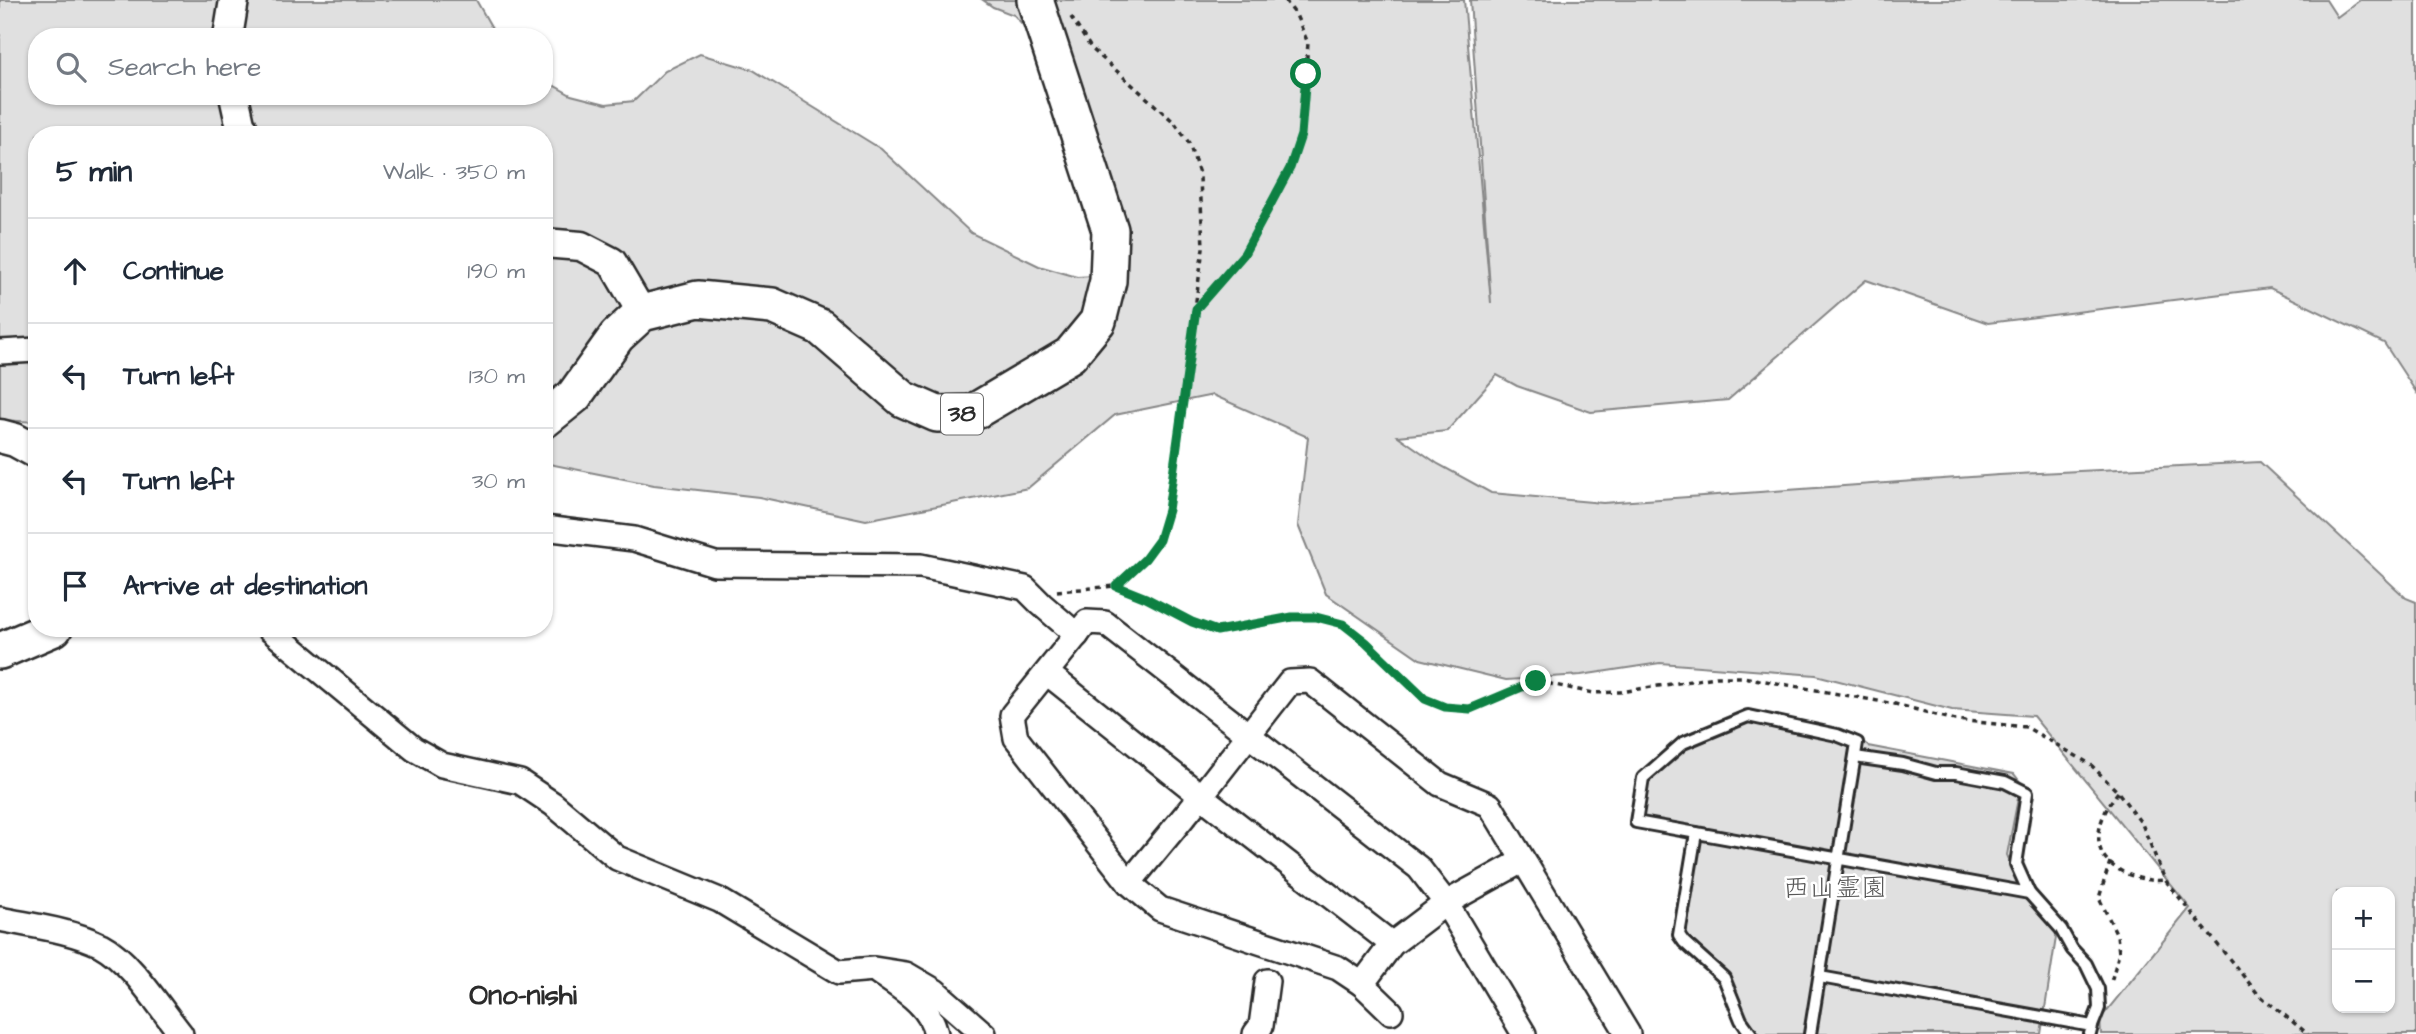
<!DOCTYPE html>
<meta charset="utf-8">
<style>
:root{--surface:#fff;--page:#f2f2f3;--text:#1f2937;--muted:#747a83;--line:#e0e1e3}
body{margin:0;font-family:"Architects Daughter","Klee One",sans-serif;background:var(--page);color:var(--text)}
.controls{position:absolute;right:21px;bottom:21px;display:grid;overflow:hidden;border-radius:14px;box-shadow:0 2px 5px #0004}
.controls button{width:63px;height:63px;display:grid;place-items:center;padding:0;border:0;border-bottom:2px solid var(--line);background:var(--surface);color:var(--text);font:35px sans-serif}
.stop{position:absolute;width:21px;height:21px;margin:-16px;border:5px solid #0b8043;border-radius:50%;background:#fff}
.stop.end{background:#0b8043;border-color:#fff;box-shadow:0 2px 7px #0008}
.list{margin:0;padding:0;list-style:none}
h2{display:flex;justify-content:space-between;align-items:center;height:91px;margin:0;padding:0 28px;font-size:30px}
h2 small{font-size:23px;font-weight:400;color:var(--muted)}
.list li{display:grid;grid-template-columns:46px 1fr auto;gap:21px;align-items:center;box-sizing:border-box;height:105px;padding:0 28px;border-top:2px solid var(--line)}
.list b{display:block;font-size:26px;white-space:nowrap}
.list em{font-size:23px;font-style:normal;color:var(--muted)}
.icon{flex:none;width:38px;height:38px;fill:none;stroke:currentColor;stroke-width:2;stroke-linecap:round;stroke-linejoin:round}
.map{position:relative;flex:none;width:2416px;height:1034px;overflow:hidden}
.search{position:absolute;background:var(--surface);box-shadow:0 2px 5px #0004;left:28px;top:28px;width:525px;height:77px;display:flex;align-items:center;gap:18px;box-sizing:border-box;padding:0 24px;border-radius:28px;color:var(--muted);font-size:26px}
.panel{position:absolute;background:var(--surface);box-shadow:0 2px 5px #0004;left:28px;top:126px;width:525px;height:511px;border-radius:28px}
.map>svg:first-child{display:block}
</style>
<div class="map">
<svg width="2416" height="1034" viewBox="0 0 2416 1034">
<rect width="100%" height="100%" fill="#fff"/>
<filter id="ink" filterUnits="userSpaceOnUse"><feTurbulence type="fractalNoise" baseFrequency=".0143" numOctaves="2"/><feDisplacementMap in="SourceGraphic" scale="14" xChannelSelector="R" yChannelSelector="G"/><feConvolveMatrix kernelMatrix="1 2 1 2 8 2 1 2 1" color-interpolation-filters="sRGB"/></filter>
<g filter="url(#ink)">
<g fill="#e0e0e0" stroke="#868686" stroke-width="2" fill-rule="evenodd">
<path d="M 0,0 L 476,0 L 497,37 L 37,37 L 37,96 L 544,96 L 544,80 L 571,95 L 606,104 L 634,101 L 665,71 L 700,54 L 753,70 L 881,149 L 971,233 L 1039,266 L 1077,277 L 1093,276 L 1108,259 L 1035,38 L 1014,15 L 993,7 L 983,0 L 1464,0 L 1491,303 L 1470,0 L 2326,0 L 2337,17 L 2360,0 L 2416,0 L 2416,392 L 2384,343 L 2270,288 L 1988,323 L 1866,280 L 1728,400 L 1591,412 L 1517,386 L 1497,375 L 1447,431 L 1398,436 L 1438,464 L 1491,493 L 1603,503 L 1999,475 L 2260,462 L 2406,598 L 2416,602 L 2416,1034 L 2101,1034 L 2100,1019 L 2190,908 L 2033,716 L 1952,710 L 1816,675 L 1660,663 L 1581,675 L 1506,680 L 1420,659 L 1326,594 L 1298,525 L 1308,437 L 1213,395 L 1115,415 L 1028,488 L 866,520 L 759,497 L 654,485 L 544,463 L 544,135 L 37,135 L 37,422 L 0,420 ZM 2337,892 L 2390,892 L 2390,1008 L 2337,1008 Z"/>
<polygon points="1744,710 1854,734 1868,746 2014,774 2021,783 2007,855 2021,887 2057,931 2041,1034 1747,1034 1721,981 1673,938 1692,836 1631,824 1642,771 1675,743"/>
</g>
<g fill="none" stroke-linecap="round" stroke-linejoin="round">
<g stroke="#2b2b2b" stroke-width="16">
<g id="service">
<polyline points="1855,757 1903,764 1936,773 1956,773 2005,782 2027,793 2016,864 2029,893 2061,929 2072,949 2086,964 2098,989 2099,1008 2092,1026"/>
<polyline points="1696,833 1679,935 1684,942 1724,978 1741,1020 1751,1034"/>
<polyline points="1820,977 2092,1026 2090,1034"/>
<polyline points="1810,1034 1857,743 1837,735 1748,716 1683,743 1643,778 1636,822 2029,893"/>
</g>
</g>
<g stroke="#2b2b2b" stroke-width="28">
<g id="minor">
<polyline points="0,352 37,350"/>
<polyline points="544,528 634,539 715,564 921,566 1025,588 1041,604 1077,635"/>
<polyline points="268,628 414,749 442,765 520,782 553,804 617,858 719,900 839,972 874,969 906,974 935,991 984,1034"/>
<polyline points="1047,673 1201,796 1392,944"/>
<polyline points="1129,883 1201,796 1290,682 1310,681 1440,784 1490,805 1628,1034"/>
<path d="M 0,919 C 33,926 70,930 101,945 C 130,960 160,1008 181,1034"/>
<path d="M 879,973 C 902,989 931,1005 936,1034"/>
<polyline points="1362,984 1392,944 1446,903 1522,861"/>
<polyline points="1391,1012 1362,984 1338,968 1160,909 1129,883 1016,738 1012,715 1087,622 1105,623 1419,868 1446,903 1524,1034"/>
<polyline points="1255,1034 1261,1026 1267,981"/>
</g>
</g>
<g stroke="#2b2b2b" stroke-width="33">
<g id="tertiary">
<polyline points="228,37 234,0"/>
<polyline points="234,96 240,123 246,135"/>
<polyline points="544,243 581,246 612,262 642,313"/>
</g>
</g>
<g stroke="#2b2b2b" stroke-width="37">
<polyline id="secondary" points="0,436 15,440 37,452"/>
</g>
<g stroke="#2b2b2b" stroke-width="40">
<g id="primary">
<polyline points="544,420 574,396 617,336 642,313 698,299 772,306 820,327 903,399 937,414 972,413 1070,355 1098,321 1108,281 1110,230 1035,0"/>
<polyline points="0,651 54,628"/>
</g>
</g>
<g stroke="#2b2b2b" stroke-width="3.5" stroke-dasharray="5 5" stroke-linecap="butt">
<polyline points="1071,17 1091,48 1175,123 1189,143 1200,177 1203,248 1168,511 1159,540 1145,559 1116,586"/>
<polyline points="1197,308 1244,254 1290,168 1301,135 1308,43 1296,15 1285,0"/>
<polyline points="1057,591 1116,586 1146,598 1192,622 1217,631 1292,617 1316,617 1343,624 1366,642 1425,699 1445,707 1470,709 1536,681 1593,693 1620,692 1716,677 1743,677 1895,704 1955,720 2026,727 2090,764 2118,792 2142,824 2165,880 2258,994 2308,1034"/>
<path d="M 2118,792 C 2107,806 2097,824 2099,843 C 2102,870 2142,883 2165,880"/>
<polyline points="2110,862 2099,898 2117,935 2119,953 2111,982"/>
</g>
<use href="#service" stroke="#fff" stroke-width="10"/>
<use href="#minor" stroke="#fff" stroke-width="23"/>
<use href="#tertiary" stroke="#fff" stroke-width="28"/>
<use href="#secondary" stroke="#fff" stroke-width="32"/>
<use href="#primary" stroke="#fff" stroke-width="35"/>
</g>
</g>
<g fill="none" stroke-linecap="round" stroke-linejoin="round" filter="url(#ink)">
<polyline stroke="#0b8043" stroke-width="9" points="1306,74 1301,135 1290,168 1244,254 1196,309 1168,510 1159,540 1145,559 1116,586 1146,598 1192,622 1217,631 1292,617 1316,617 1343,624 1366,642 1425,699 1445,707 1470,709 1536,681"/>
</g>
<g text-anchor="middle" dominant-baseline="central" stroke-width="5" stroke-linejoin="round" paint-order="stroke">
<rect fill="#fff" stroke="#6b6b6b" stroke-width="2" x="941" y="393.5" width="42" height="41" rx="5"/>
<g font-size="24" font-weight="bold" fill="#2b2b2b">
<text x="962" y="414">38</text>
</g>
<g font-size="26" fill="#585858" stroke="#fff">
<text x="1835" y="888">西山霊園</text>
</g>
<g font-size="28" font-weight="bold" fill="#2b2b2b" stroke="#fff">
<text x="523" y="995">Ono-nishi</text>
</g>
</g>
</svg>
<div class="controls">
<button>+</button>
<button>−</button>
</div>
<div class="stop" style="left:1306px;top:74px"></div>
<div class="stop end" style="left:1536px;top:681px"></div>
<div class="search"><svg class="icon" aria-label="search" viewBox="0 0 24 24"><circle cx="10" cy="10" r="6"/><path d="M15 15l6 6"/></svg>Search here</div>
<section class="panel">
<h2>5 min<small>Walk · 350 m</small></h2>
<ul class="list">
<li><svg class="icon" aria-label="ahead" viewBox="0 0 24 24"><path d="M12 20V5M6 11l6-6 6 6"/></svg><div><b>Continue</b></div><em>190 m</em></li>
<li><svg class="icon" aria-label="left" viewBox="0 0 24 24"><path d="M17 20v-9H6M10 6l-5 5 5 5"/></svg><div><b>Turn left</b></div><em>130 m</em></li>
<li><svg class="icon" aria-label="left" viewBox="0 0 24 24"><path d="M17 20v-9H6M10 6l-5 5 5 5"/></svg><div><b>Turn left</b></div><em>30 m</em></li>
<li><svg class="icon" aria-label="arrive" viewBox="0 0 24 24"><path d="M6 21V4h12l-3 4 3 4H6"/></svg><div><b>Arrive at destination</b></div></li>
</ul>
</section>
</div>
